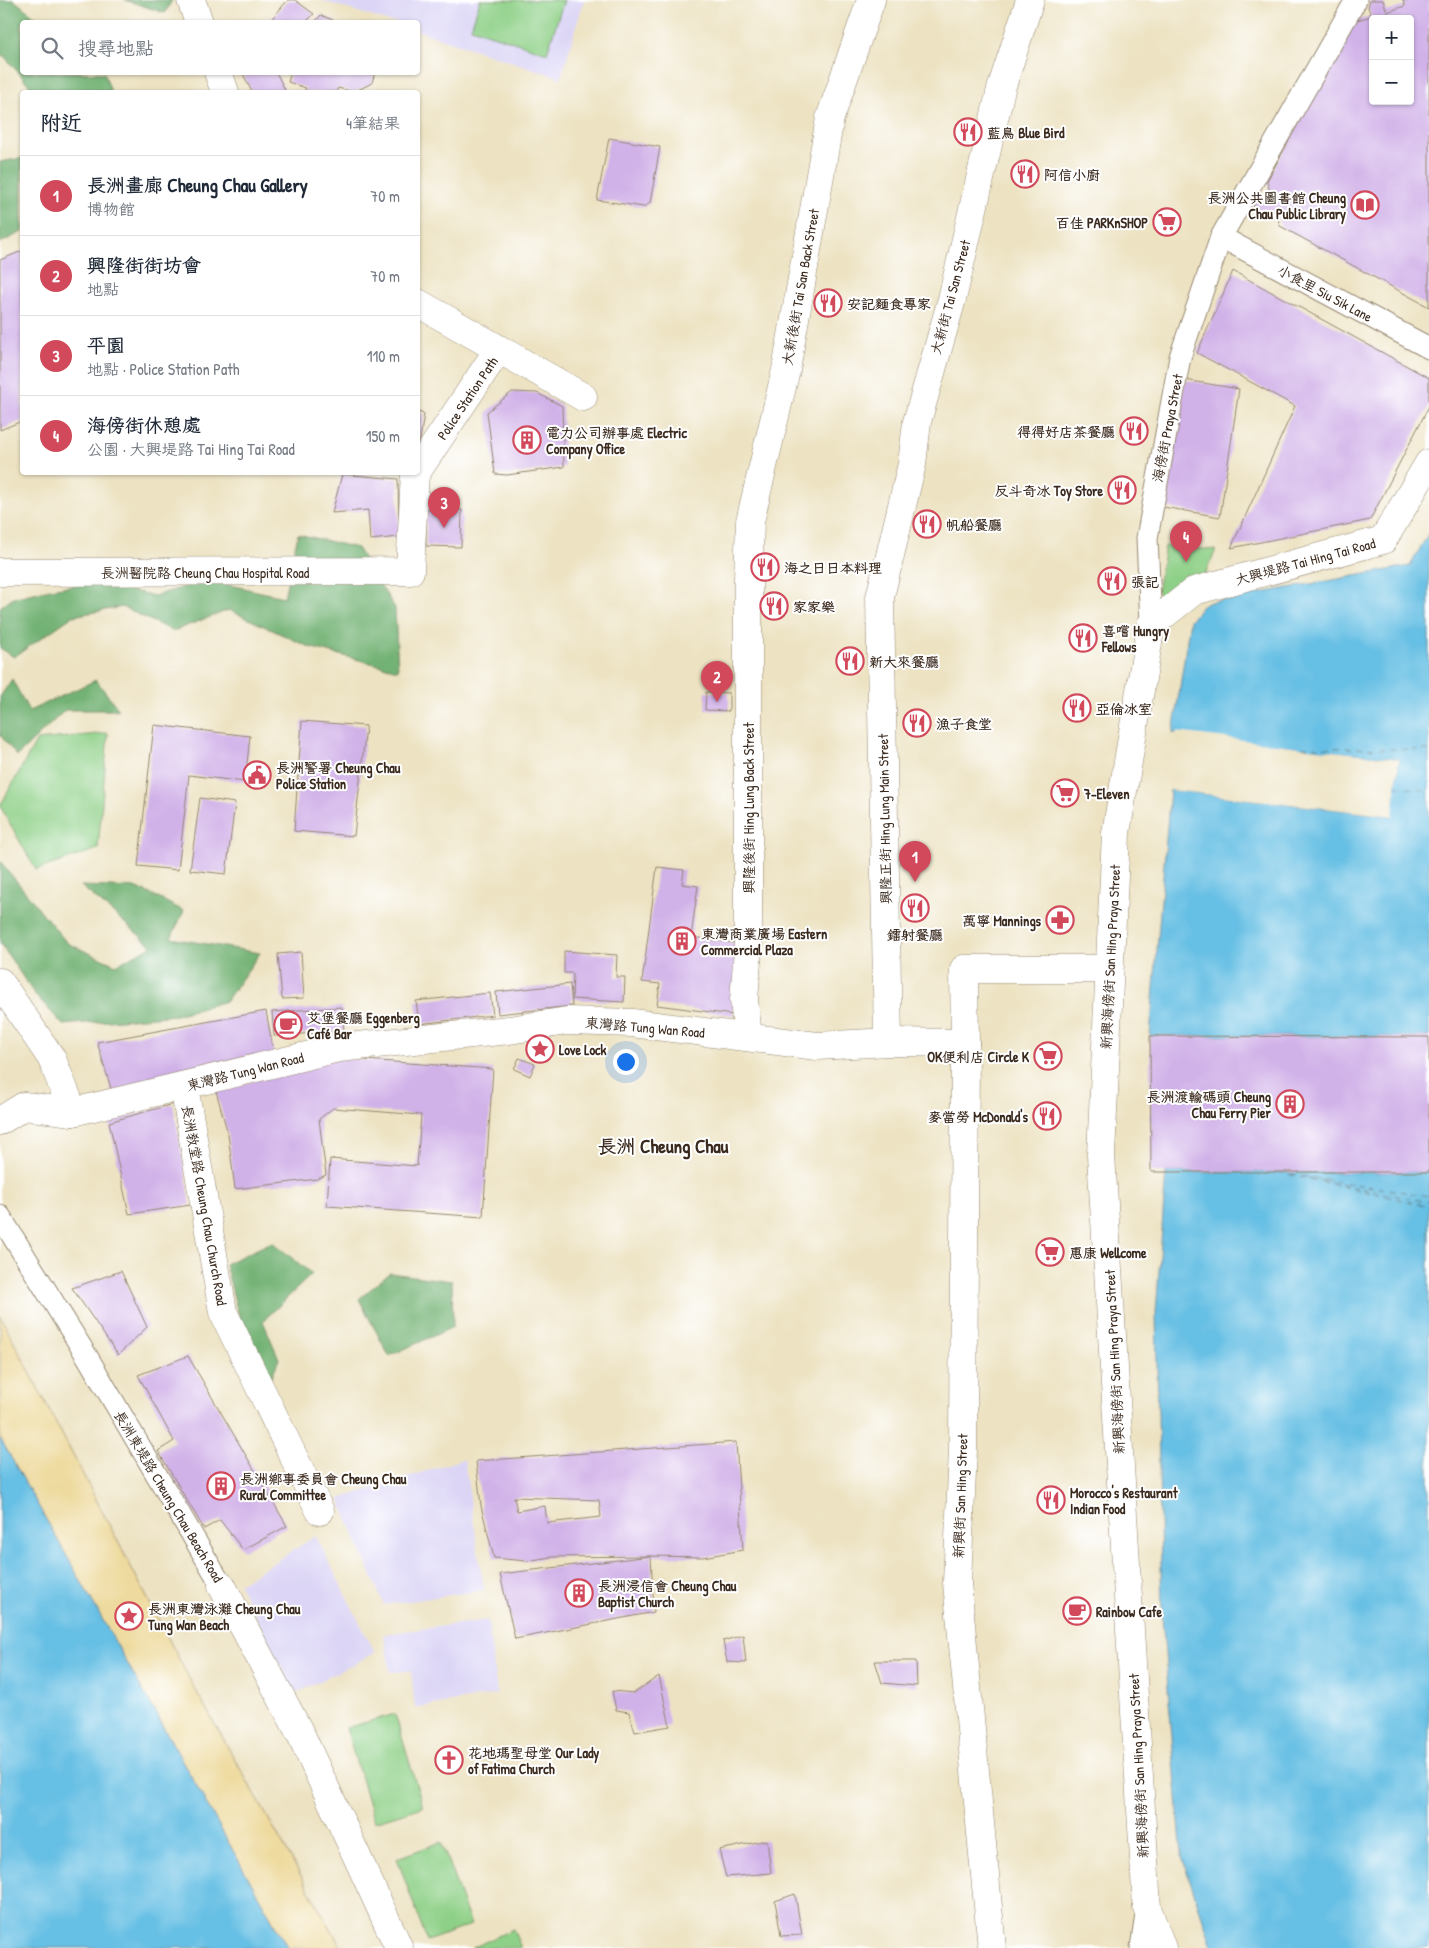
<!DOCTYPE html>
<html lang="zh-TW">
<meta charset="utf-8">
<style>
:root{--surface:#fff;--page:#f6f6f7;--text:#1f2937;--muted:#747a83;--line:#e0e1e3;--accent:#d1495b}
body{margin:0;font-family:"Patrick Hand","LXGW WenKai TC",sans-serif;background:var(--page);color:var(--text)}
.controls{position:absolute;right:15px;top:15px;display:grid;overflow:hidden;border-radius:5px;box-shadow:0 1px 4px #0004}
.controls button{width:45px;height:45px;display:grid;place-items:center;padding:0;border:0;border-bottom:1px solid var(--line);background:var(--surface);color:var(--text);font:25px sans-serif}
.you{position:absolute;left:625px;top:1061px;width:18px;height:18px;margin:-12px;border:4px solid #fff;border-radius:50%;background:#1a73e8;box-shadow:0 0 0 8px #1a73e833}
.badge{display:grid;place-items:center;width:32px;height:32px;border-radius:50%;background:var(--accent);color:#fff;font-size:16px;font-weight:700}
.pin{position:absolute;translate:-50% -41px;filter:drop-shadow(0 1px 2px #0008)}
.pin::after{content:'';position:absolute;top:26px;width:18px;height:15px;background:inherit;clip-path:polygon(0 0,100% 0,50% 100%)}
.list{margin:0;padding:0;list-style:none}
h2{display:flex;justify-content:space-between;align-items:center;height:65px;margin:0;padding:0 20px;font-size:21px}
h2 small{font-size:16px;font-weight:400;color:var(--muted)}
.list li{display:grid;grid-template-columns:32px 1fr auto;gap:15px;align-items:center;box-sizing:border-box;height:80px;padding:0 20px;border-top:1px solid var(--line)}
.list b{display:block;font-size:19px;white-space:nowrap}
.list p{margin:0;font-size:16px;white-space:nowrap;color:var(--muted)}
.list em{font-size:16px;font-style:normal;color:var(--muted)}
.icon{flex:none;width:28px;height:28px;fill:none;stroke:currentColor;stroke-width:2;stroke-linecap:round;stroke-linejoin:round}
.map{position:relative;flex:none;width:1429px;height:1948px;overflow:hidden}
.search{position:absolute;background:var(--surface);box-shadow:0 1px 4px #0004;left:20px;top:20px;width:400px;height:55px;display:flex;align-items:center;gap:12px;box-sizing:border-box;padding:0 18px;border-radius:5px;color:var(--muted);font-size:19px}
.panel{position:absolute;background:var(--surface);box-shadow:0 1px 4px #0004;left:20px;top:90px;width:400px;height:385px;border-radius:5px}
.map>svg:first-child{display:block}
</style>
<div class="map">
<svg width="1429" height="1948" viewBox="0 0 1429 1948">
<rect width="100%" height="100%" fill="#fff"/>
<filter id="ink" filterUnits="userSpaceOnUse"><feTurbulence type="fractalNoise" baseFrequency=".02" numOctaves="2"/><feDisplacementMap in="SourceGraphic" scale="10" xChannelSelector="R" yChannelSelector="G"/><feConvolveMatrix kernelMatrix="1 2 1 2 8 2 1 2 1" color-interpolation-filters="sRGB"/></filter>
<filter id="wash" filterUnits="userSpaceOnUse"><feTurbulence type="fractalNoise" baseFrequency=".0096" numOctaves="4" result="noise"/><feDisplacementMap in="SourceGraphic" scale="20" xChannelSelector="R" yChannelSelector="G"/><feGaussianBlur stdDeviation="1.12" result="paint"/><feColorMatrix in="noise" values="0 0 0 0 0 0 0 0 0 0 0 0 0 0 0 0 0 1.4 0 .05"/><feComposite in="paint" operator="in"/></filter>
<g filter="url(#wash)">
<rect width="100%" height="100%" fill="#ede3c3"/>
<g fill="#dcd5f6">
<polygon points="320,0 584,0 561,78 418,31 418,22 390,22"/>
<polygon points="464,1459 484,1590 384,1605 339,1499"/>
<polygon points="316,1536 375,1653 295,1694 239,1584"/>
<polygon points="488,1620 497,1694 415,1708 411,1671 390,1672 384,1634"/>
</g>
<g fill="#8fd088" stroke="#657d53">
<polygon points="480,0 564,0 547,53 471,28"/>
<polygon points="1165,546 1216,550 1205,574 1163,598 1157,592"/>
<polygon points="108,733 98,849 36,870 0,806 37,740"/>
<polygon points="395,1714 423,1807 374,1822 346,1728"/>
<polygon points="441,1842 471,1925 427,1941 397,1858"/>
<polygon points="513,1929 521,1948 472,1948"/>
</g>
<g fill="#73b274" stroke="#576e49">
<polygon points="0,0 14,0 42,22 22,22 22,72 104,73 111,92 35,92 4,56 0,55"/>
<polygon points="125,0 172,0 165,13"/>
<polygon points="22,158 22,232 0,243 0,162"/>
<polygon points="298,534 357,548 395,608 398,670 309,647 229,610 173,631 122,607 73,616 14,657 0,648 0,607 12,598 50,589 95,582 154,596 207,580 284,597"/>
<polygon points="12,679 29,711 96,680 119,710 65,710 17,756 0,735 0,697"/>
<polygon points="0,861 67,943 116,965 152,946 81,886 138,888 184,911 171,938 260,953 226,1001 176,1015 63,1025 33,992 0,943"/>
<polygon points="272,1242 312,1274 263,1321 279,1359 271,1378 240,1320 225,1264"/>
<polygon points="390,1273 452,1281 453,1327 389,1356 359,1299"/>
</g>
<polygon fill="#eeda9e" stroke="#94825e" points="0,1315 191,1682 342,1948 288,1948 0,1438"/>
<g fill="#66bfe4" stroke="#507481">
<polygon points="1429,533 1429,1037 1150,1036 1170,790 1392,816 1399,759 1173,733 1190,620 1205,603 1410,566"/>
<polygon points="1166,1172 1429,1172 1429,1948 1213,1948 1182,1857 1162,1617 1156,1313"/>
<polygon points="0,1438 288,1948 0,1948"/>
</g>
<polygon fill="#ede3c3" points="1176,732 1399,759 1393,816 1170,790 1170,787 1391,813 1396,761 1176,735"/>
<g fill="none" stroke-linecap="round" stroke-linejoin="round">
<g stroke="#4a5e63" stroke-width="1" stroke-dasharray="6 5" stroke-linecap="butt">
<polyline points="1302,747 1429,750"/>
<polyline points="1396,786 1429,791"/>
<polyline points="1278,1172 1429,1206"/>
<polyline points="1291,1174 1429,1196"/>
<polyline points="1308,1178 1429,1202"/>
</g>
</g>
<g id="blocks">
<g fill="#d0b1e8" fill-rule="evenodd">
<polygon points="288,0 295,0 314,14 306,22 269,22"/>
<path d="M 1370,0 L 1383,0 L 1387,12 L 1405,6 L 1403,0 L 1429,0 L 1429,307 L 1280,226 L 1276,211 L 1257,214 L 1254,209 L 1254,203 L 1259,199 L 1271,196 L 1267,181 L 1354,21 L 1371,16 L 1368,7 ZM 1373,19 L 1410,19 L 1410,101 L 1373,101 Z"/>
<polygon points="321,15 337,22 315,22"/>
<polygon points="242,72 276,72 286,92 252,92"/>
<polygon points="291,72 375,72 372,83 354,92 338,88 336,92 304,92 306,88 288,82"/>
<polygon points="609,138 660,147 650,203 644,207 597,200"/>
<polygon points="22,251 22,421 0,430 0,260"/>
<polygon points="1233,271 1429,378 1429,406 1370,520 1231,548 1295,406 1197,353"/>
<polygon points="1185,380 1239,389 1220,517 1163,507"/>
<polygon points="512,392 537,393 562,406 564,467 507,475 495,474 487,412"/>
<polygon points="418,412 424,414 419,446 418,445"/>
<polygon points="342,474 398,479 399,537 370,540 368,510 332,513"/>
<polygon points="426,510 462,510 461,547 426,546"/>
<polygon points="706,692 729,693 729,711 705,710"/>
<polygon points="302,721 366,726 354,836 294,831"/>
<polygon points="154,725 250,736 245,782 189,775 178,870 138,866"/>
<polygon points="200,798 235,803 226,874 190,870"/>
<polygon points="657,867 684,870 682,884 698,886 691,937 743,944 733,1015 657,1005 660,984 642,982"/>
<polygon points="564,951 617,955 616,977 625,977 624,1002 572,999 573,973 564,973"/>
<polygon points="301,952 304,998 282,999 278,954"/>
<polygon points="570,984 572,1006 498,1014 496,992"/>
<polygon points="490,993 493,1015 419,1024 416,1001"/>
<polygon points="342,1007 344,1031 274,1036 272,1012"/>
<polygon points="266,1011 275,1060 112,1092 97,1042"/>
<polygon points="1150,1036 1429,1037 1429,1172 1151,1172"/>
<polygon points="337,1058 493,1069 483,1217 327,1206 330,1159 417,1166 421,1115 333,1108 319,1119 326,1175 317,1179 235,1189 228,1134 216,1091"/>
<polygon points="519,1058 535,1064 530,1076 514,1069"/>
<polygon points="173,1104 191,1205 129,1214 109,1122"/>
<polygon points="121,1271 147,1327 118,1355 72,1288"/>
<polygon points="188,1356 287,1526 243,1550 220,1520 204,1529 158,1451 174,1441 138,1375"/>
<path d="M 736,1442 L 743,1550 L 703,1557 L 651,1556 L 654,1612 L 515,1639 L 500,1574 L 651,1556 L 551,1557 L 526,1561 L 494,1558 L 481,1506 L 476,1461 ZM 514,1497 L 599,1500 L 601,1517 L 547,1523 L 545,1506 L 517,1511 Z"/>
<polygon points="743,1635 746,1663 727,1662 723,1641"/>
<polygon points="875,1661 916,1661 917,1686 882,1683"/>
<polygon points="659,1676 670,1726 635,1732 629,1712 616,1710 612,1691 634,1693"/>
<polygon points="767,1840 771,1873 726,1877 719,1850"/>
<polygon points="795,1894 802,1935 781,1936 775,1901"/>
</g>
</g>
</g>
<g filter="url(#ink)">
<use href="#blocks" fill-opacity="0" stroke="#948670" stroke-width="1"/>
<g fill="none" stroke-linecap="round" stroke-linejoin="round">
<g stroke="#948670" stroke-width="23">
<g id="pedestrian">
<polyline points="1221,237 1429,348"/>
<polyline points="1151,625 1147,538 1180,357 1221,237 1356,0"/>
<polyline points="0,1216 88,1358 222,1586"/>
<polyline points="1141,1948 1147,1908"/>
</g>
</g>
<g stroke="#948670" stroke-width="29">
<g id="minor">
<polyline points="191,0 199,22"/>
<polyline points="218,72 225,92"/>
<polyline points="418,303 583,397"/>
<polyline points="418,470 498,350"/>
<polyline points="0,572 410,571 415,472"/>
<polyline points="0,982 52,1059 73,1112"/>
<polyline points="748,1037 744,1000 748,949 748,578 750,521 786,370 830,118 871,0"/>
<polyline points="888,1042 880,597 912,464 917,422 952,299 1001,89 1030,0"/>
<polyline points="965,1043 963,1449 957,1583 992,1948"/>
<polyline points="184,1086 223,1312 320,1511"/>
<polyline points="0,1121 24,1106 73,1112 339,1048 509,1030 567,1021 632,1023 817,1046 888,1042 965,1043 964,969 1109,969"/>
<polyline points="222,1586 301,1735 399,1948"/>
<polyline points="1162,1948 1147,1908 1101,1155 1116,833 1151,625 1194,591 1383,540 1429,463"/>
</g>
</g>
<use href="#pedestrian" stroke="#fff" stroke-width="21"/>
<use href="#minor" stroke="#fff" stroke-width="28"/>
</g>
</g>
<defs>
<g id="restaurant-ring" transform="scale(1.4375)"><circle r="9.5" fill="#fff" stroke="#d1495b" stroke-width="1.5"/><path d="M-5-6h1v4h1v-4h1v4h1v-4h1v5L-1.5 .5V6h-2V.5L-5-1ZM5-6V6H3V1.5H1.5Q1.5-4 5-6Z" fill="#d1495b"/></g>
<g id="library-ring" transform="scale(1.4375)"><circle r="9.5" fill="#fff" stroke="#d1495b" stroke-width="1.5"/><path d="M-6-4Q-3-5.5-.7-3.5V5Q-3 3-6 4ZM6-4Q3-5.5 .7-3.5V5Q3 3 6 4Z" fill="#d1495b"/></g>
<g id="supermarket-ring" transform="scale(1.4375)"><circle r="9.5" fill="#fff" stroke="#d1495b" stroke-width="1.5"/><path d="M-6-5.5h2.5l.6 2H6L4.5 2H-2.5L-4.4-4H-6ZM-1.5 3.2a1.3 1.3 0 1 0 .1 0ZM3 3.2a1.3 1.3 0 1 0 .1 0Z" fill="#d1495b"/></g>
<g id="building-ring" transform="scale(1.4375)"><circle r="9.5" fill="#fff" stroke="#d1495b" stroke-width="1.5"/><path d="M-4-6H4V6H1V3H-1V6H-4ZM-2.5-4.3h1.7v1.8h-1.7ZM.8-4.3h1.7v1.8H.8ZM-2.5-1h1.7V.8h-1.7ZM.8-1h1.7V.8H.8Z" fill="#d1495b"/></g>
<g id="civic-ring" transform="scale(1.4375)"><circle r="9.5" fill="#fff" stroke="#d1495b" stroke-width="1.5"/><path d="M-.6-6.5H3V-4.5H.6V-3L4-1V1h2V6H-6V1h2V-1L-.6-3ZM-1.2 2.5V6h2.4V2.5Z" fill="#d1495b"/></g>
<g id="pharmacy-ring" transform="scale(1.4375)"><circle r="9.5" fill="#fff" stroke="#d1495b" stroke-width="1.5"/><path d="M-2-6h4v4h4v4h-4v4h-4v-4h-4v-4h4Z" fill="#d1495b"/></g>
<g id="cafe-ring" transform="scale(1.4375)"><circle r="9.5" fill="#fff" stroke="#d1495b" stroke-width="1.5"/><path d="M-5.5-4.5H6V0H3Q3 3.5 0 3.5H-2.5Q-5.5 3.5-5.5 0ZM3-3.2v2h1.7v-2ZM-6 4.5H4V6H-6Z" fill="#d1495b"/></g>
<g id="sight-ring" transform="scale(1.4375)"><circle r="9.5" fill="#fff" stroke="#d1495b" stroke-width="1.5"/><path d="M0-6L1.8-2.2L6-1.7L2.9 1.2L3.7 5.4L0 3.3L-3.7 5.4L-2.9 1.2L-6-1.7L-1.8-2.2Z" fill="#d1495b"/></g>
<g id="church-ring" transform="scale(1.4375)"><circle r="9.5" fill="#fff" stroke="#d1495b" stroke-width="1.5"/><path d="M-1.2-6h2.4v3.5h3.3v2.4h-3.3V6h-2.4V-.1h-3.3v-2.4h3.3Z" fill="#d1495b"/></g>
</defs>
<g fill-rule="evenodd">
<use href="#restaurant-ring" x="968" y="132"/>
<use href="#restaurant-ring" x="1025" y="174"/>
<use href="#library-ring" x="1365" y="205"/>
<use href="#supermarket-ring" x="1167" y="222"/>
<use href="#restaurant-ring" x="828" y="303"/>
<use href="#restaurant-ring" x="1134" y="431"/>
<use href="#building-ring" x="527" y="440"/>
<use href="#restaurant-ring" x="1122" y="490"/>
<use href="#restaurant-ring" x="927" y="524"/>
<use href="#restaurant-ring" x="765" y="567"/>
<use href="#restaurant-ring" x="1112" y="581"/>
<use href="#restaurant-ring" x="774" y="606"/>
<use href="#restaurant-ring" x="1083" y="638"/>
<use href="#restaurant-ring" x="850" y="661"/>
<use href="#restaurant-ring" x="1077" y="708"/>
<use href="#restaurant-ring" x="917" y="723"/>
<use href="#civic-ring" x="257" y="775"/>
<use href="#supermarket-ring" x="1065" y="793"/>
<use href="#restaurant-ring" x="915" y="908"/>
<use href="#pharmacy-ring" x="1060" y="920"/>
<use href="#building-ring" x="682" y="941"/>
<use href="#cafe-ring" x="288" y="1025"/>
<use href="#sight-ring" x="540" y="1049"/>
<use href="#supermarket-ring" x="1048" y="1056"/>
<use href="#building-ring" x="1290" y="1104"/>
<use href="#restaurant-ring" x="1047" y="1116"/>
<use href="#supermarket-ring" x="1050" y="1252"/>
<use href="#building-ring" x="221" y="1486"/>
<use href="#restaurant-ring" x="1051" y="1500"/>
<use href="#building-ring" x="579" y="1593"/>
<use href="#cafe-ring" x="1077" y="1611"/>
<use href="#sight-ring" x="129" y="1616"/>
<use href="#church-ring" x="449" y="1760"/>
</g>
<g text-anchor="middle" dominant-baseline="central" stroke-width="4" stroke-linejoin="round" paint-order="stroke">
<g font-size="14" font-weight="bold" fill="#3b2a1e" stroke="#fff" text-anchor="start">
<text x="987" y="132">藍鳥 Blue Bird</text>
<text x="1044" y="174">阿信小廚</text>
<text x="1346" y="197" text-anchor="end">長洲公共圖書館 Cheung<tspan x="1346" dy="16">Chau Public Library</tspan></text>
<text x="1148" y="222" text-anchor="end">百佳 PARKnSHOP</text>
<text x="847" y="303">安記麵食專家</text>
<text x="1115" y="431" text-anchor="end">得得好店茶餐廳</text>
<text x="546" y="432">電力公司辦事處 Electric<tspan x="546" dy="16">Company Office</tspan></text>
<text x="1103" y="490" text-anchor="end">反斗奇冰 Toy Store</text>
<text x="946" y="524">帆船餐廳</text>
<text x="784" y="567">海之日日本料理</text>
<text x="1131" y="581">張記</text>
<text x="793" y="606">家家樂</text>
<text x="1102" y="630">喜嚐 Hungry<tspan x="1102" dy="16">Fellows</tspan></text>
<text x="869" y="661">新大來餐廳</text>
<text x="1096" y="708">亞倫冰室</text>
<text x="936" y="723">漁子食堂</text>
<text x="276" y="767">長洲警署 Cheung Chau<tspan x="276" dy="16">Police Station</tspan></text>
<text x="1084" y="793">7-Eleven</text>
<text x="1041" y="920" text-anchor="end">萬寧 Mannings</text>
<text x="701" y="933">東灣商業廣場 Eastern<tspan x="701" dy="16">Commercial Plaza</tspan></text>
<text x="915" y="934" text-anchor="middle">鐳射餐廳</text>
<text x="307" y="1017">艾堡餐廳 Eggenberg<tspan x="307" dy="16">Café Bar</tspan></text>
<text x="559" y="1049">Love Lock</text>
<text x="1029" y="1056" text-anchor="end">OK便利店 Circle K</text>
<text x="1271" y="1096" text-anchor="end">長洲渡輸碼頭 Cheung<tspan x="1271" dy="16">Chau Ferry Pier</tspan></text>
<text x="1028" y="1116" text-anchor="end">麥當勞 McDonald's</text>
<text x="1069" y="1252">惠康 Wellcome</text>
<text x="240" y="1478">長洲鄉事委員會 Cheung Chau<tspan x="240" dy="16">Rural Committee</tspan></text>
<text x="1070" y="1492">Morocco's Restaurant<tspan x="1070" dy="16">Indian Food</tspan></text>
<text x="598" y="1585">長洲浸信會 Cheung Chau<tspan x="598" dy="16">Baptist Church</tspan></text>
<text x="148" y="1608">長洲東灣泳灘 Cheung Chau<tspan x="148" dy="16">Tung Wan Beach</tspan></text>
<text x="1096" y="1611">Rainbow Cafe</text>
<text x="468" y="1752">花地瑪聖母堂 Our Lady<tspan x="468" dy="16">of Fatima Church</tspan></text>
</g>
<g font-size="14" fill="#3b2a1e" stroke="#fff">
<text transform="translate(800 287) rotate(-80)">大新後街 Tai San Back Street</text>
<text transform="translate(1325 293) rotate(28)">小食里 Siu Sik Lane</text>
<text transform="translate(950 297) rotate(-75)">大新街 Tai San Street</text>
<text transform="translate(467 398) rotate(-56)">Police Station Path</text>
<text transform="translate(1167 428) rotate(-79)">海傍街 Praya Street</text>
<text transform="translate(1305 561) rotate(-15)">大興堤路 Tai Hing Tai Road</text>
<text x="205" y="572">長洲醫院路 Cheung Chau Hospital Road</text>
<text transform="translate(748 808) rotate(-90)">興隆後街 Hing Lung Back Street</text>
<text transform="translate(884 819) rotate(-91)">興隆正街 Hing Lung Main Street</text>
<text transform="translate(1110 957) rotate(-87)">新興海傍街 San Hing Praya Street</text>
<text transform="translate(645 1027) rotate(5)">東灣路 Tung Wan Road</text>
<text transform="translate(245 1071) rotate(-14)">東灣路 Tung Wan Road</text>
<text transform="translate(205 1205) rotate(80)">長洲教堂路 Cheung Chau Church Road</text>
<text transform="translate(1114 1362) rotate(-93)">新興海傍街 San Hing Praya Street</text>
<text transform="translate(169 1496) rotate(59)">長洲東堤路 Cheung Chau Beach Road</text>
<text transform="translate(960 1496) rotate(-88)">新興街 San Hing Street</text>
<text transform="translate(1138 1766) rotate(-93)">新興海傍街 San Hing Praya Street</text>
</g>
<g font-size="19" font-weight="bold" fill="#3b2a1e" stroke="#fff">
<text x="663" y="1146">長洲 Cheung Chau</text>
</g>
</g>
</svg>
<div class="controls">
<button>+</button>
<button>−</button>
</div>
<div class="you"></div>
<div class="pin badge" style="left:915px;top:882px">1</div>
<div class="pin badge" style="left:717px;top:702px">2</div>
<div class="pin badge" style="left:444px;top:528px">3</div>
<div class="pin badge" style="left:1186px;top:562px">4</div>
<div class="search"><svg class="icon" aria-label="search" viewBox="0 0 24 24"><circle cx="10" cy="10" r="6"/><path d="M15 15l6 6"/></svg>搜尋地點</div>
<section class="panel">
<h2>附近<small>4筆結果</small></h2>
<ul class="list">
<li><span class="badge">1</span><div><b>長洲畫廊 Cheung Chau Gallery</b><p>博物館</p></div><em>70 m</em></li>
<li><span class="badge">2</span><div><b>興隆街街坊會</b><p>地點</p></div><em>70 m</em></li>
<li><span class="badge">3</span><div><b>平園</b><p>地點 · Police Station Path</p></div><em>110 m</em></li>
<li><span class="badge">4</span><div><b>海傍街休憩處</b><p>公園 · 大興堤路 Tai Hing Tai Road</p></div><em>150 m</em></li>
</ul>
</section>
</div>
